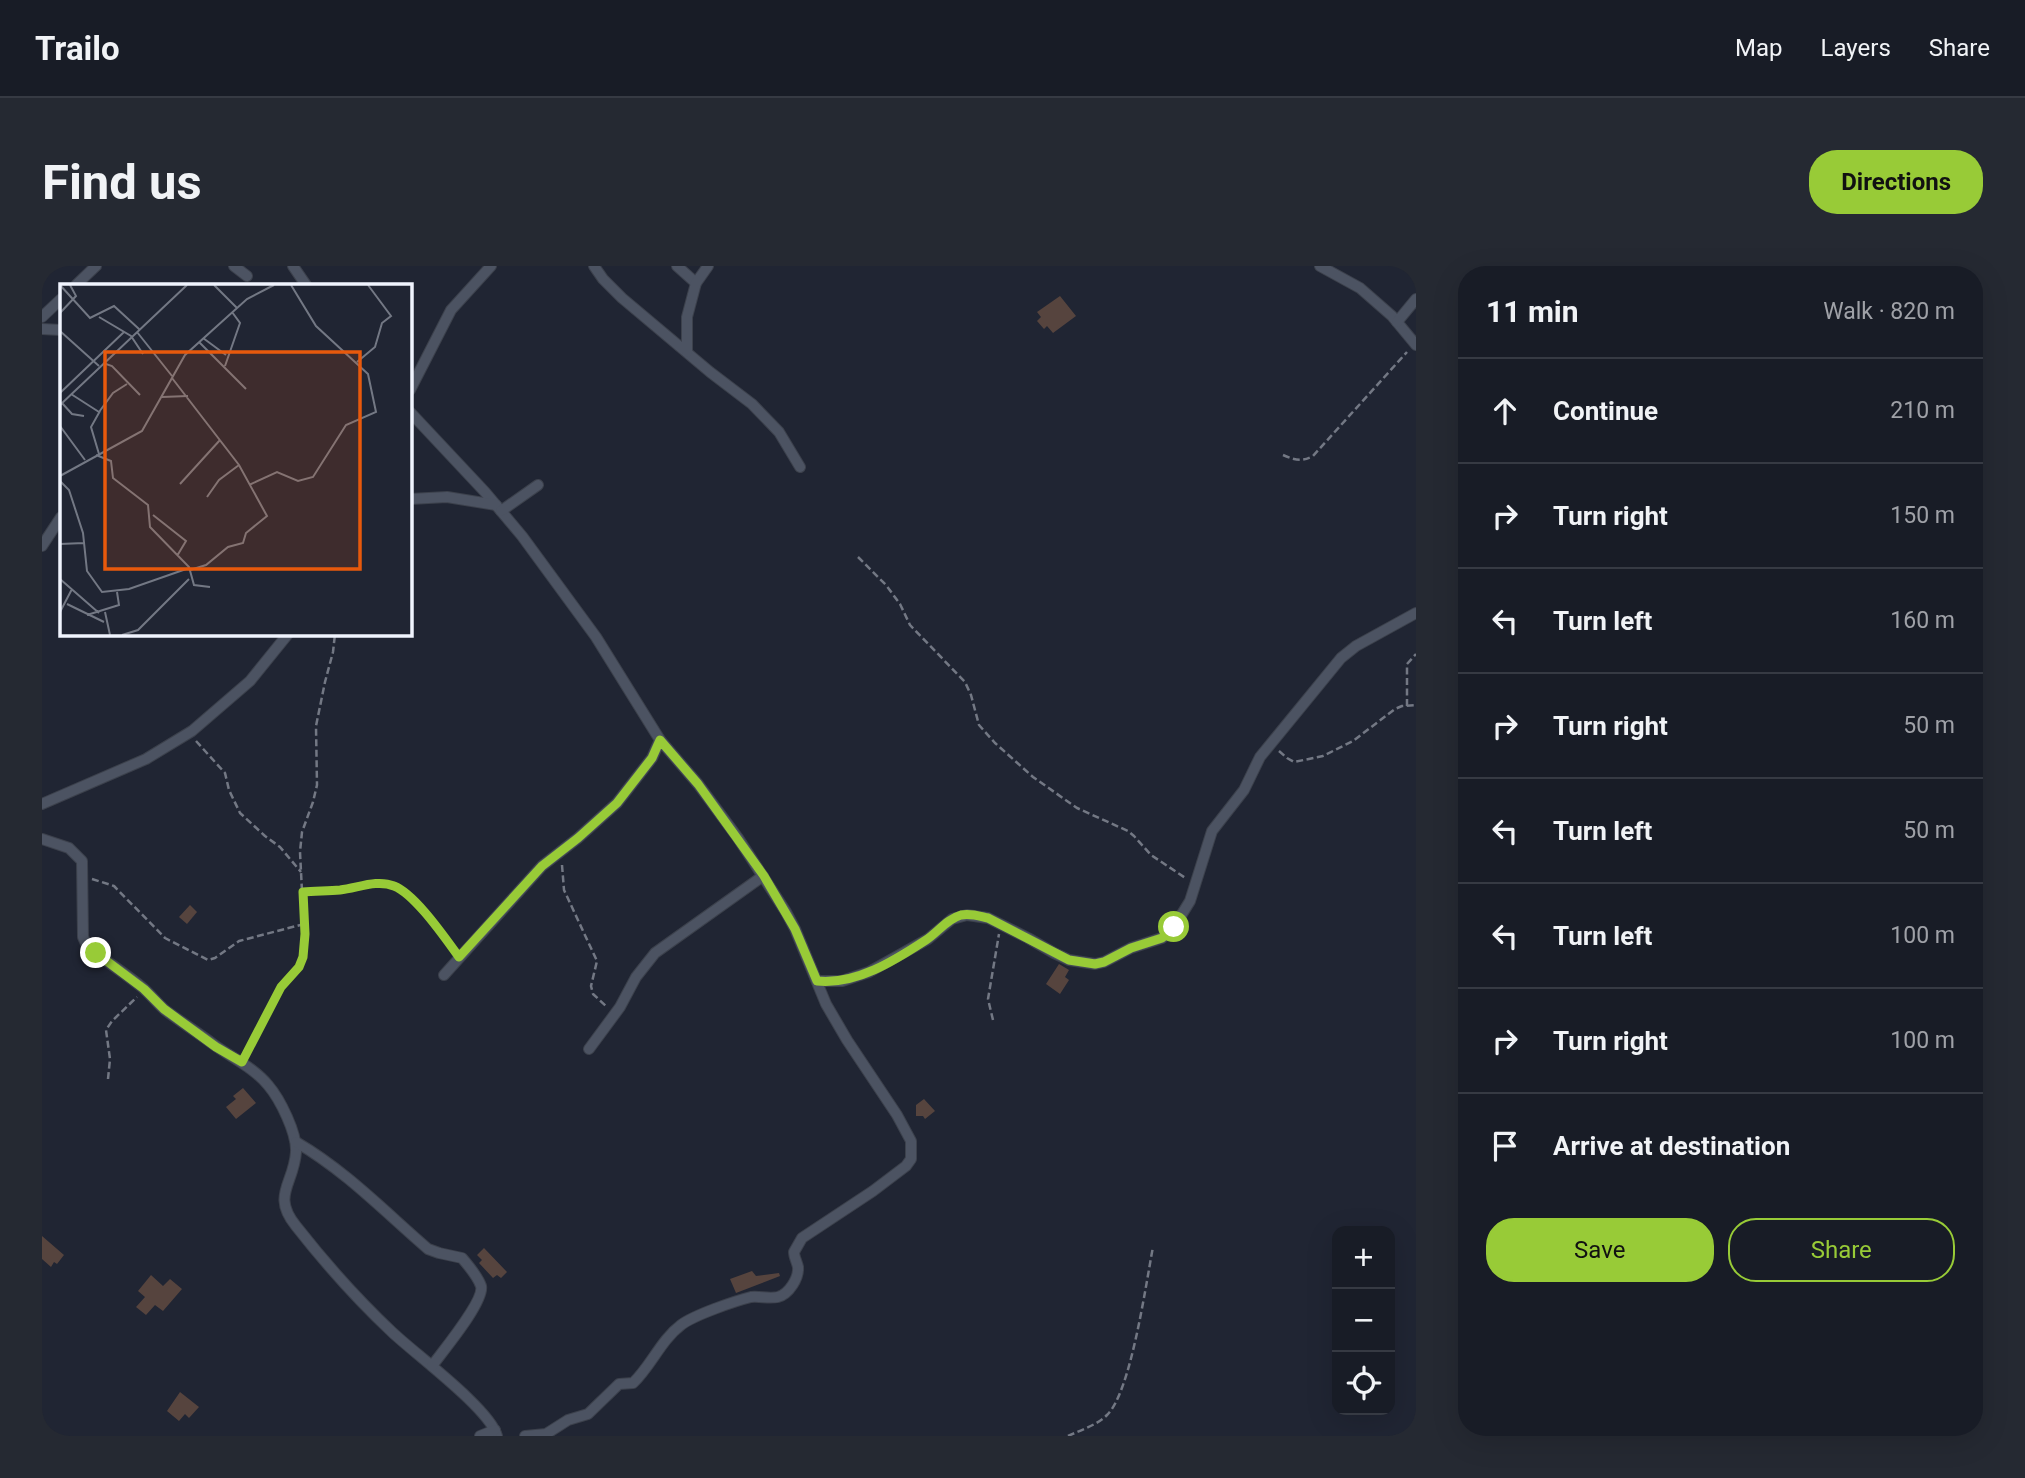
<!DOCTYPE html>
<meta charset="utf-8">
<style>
:root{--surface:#181c26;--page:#252932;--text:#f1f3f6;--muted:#9fa1a7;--line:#363a43;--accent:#98cb37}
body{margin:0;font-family:Roboto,sans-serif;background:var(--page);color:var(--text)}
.controls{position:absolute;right:21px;bottom:21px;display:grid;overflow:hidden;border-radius:14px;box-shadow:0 7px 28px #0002}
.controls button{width:63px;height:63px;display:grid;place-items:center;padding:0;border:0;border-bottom:2px solid var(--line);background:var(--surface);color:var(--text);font:35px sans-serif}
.stop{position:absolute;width:21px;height:21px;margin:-16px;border:5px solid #98cb37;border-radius:50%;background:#fff}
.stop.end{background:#98cb37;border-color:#fff;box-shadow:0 2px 7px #0008}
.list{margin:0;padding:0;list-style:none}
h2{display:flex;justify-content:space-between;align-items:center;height:91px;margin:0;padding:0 28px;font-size:30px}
h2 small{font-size:23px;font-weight:400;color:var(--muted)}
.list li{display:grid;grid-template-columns:46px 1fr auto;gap:21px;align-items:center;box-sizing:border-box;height:105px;padding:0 28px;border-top:2px solid var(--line)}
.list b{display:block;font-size:26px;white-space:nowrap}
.list em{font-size:23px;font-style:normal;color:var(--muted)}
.actions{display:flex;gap:14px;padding:21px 28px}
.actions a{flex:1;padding:16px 0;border:2px solid var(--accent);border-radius:28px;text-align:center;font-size:24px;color:var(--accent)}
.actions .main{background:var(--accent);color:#111}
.icon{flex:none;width:38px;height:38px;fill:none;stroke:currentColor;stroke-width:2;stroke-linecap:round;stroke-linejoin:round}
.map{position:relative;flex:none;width:1374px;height:1170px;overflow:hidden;border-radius:28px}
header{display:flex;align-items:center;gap:42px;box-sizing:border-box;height:98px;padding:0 35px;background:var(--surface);border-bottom:2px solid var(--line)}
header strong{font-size:33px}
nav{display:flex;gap:38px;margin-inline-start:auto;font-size:24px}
.intro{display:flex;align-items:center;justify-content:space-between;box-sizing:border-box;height:168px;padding:0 42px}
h1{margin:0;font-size:49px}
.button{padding:18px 32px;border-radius:28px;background:var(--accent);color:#111;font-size:24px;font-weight:700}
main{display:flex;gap:42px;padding:0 42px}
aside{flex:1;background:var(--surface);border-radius:28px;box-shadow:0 7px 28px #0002}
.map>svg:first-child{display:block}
</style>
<header>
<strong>Trailo</strong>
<nav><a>Map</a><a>Layers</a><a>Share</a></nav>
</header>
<div class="intro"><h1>Find us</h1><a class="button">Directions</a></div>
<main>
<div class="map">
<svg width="1374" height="1170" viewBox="0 0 1374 1170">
<rect width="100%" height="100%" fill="#202533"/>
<g fill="#56443e">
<polygon points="1018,30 1034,50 1011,67 1005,60 1002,63 995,55 999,51 995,46"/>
<polygon points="148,639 155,646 145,658 137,651"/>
<polygon points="1017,698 1027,704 1023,711 1027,714 1018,728 1004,718"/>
<polygon points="201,822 214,837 194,853 184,841 194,833 191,830"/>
<polygon points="882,833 893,845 883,853 881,850 874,850 874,839"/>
<polygon points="0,970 22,989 15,998 12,996 9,1001 0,993"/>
<polygon points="442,982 465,1006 459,1012 455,1009 451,1012 437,997 440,994 435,989"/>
<polygon points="710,1005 714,1010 737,1007 738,1010 694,1027 688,1013"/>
<polygon points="109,1009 121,1020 128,1013 140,1023 121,1045 113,1039 104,1049 94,1041 103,1031 96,1025"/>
<polygon points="138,1126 157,1141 147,1152 143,1148 137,1155 125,1145"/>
</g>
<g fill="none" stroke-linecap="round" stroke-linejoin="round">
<g stroke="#3c414c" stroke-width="12">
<g id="minor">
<polyline points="192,0 205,10"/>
<polyline points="251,0 264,19"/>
<polyline points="552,0 561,13 580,32 668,106 710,138 737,166 758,201"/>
<polyline points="635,0 654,17"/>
<polyline points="1278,0 1318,22 1350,50 1374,79"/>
<polyline points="34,19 54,0"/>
<polyline points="0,51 19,33"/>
<polyline points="1355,56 1374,33"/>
<polyline points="0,63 19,64"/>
<polyline points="645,86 645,51 654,17 666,0"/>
<polyline points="368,124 409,44 449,0"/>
<path d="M 368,146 L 443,226 L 480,270 L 554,371 L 618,474 L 656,518 L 696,572 L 744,646 L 753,663 L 784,738 L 805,774 L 855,849 L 869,875 L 869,893 L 864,900 L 831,925 L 760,972 L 752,986 C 752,991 755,996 756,1001 C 757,1012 747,1028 736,1031 C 727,1033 718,1030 709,1031 C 693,1035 652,1049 639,1059 C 619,1074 609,1100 591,1117 L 577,1118 L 546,1148 L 526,1154 L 504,1168 L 483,1170"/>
<polyline points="368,233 405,231 454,239"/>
<polyline points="459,245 496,219"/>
<polyline points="0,280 19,251"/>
<polyline points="0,538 104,493 150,465 208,415 246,368"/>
<path d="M 0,573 L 27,582 L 40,595 L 41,671 L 45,680 C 63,695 83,707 101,722 C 109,729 115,737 123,744 C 139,756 155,766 171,778 C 190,792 211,801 226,819 C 238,833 255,867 254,886 C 252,918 229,929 254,960 C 283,997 316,1034 350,1066 C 373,1088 448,1143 455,1170"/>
<polyline points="402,709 500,600 536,572 575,537 610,492 618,474"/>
<polyline points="775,715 800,715 827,706 886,673 910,653 925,649 946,652 986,672 1012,687 1027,694 1053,698 1062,696 1089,682 1120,672 1132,661 1148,635 1170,565 1202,524 1218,491 1299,392 1314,380 1374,347"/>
<polyline points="547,783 578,741 594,711 613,687 721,610"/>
<path d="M 254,876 C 304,905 343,946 386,983 L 397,987 L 420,992 C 426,999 436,1011 439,1020 C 443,1035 400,1086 390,1100"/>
<polyline points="438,1170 453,1164"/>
</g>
</g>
<g stroke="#737884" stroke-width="2.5" stroke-dasharray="7 3.5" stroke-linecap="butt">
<polyline points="143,19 144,18"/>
<path d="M 1241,189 C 1252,194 1260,196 1271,190 L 1365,86"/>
<polyline points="816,291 844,319 858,338 868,359 923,416 929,429 937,459 953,477 991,511 1035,542 1086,565 1092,570 1109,589 1145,613"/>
<polyline points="1365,440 1365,398 1374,388"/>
<polyline points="154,475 183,507 187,524 198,547 223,570 238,581 259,606"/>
<polyline points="1237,485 1245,492 1252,496 1281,490 1311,475 1353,443 1360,440 1374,439"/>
<polyline points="520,599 522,624 555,695 549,720 551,728 565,741"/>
<polyline points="50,613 72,620 123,672 166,694 173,692 197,675 262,658"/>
<polyline points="261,626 298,624 326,618 350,619 362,626 411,683"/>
<polyline points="951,754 946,733 957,668"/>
<polyline points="205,787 239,721 257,700 263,685 258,586 260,566 271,536 275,519 274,460 283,416 291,386 293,368"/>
<polyline points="66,813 68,793 64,764 70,755 95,731"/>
<path d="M 1026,1170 C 1039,1164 1055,1159 1065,1149 C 1089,1126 1104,1017 1111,981"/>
</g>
<use href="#minor" stroke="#4c5362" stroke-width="10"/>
</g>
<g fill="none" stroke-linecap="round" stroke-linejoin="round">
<path stroke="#98cb37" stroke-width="9" d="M 54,687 L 102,723 L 122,743 L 174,781 L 200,796 L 239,721 L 257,701 L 261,691 L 263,668 L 261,626 C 273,625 286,625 298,624 C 316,622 335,613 352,620 C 373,628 403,672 417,691 L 500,600 L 536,572 L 575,537 L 610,492 L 618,474 L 656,518 L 722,610 L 753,663 L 775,715 C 814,719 852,695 884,674 C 896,666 905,653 919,649 C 929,647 937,650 946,652 L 1027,694 L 1053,698 L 1062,696 L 1089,682 L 1120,672 L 1132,661"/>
</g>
<g transform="translate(18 18)">
<rect width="352" height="352" fill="#202533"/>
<path fill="none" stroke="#737884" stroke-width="2" d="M 0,1 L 30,34 L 54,22 L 79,45M 154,1 L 177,24M 0,29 L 16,12 L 10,1M 39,33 L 71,52 L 83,70M 0,47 L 39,82M 77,48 L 112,92M 143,54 L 166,71M 139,58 L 186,105M 297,78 L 315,63 L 322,39 L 331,32 L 308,1M 43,79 L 52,82 L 80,111M 165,82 L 180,39 L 172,28M 112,94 L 179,181 L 207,232 L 186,249 L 183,259 L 168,263 L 146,281 L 130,286M 0,109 L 64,48M 11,110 L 39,128 L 53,109 L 67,100M 102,113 L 128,112M 2,119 L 12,130 L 24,132M 0,121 L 127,1M 0,142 L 25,176M 39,170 L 31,143 L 40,127M 36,171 L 51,177 L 53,194 L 88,221 L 90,243 L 129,283 L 134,301 L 150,303M 0,192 L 82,147 L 125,71 L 187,15 L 214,1M 0,197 L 9,206 L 23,249 L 27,287 L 42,308 L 69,305 L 129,284M 120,200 L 160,156M 189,201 L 217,188 L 238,197 L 253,193 L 286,141 L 316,128 L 308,90 L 256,42 L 231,1M 147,213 L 159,196 L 179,181M 93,231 L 126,257 L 117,272M 0,260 L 24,259M 0,295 L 39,329M 7,320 L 44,338M 0,328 L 12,305M 45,328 L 50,351M 27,331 L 59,321 L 57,308M 62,351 L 78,346 L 129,295"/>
<path fill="#e8590c" fill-opacity="0.15" stroke="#e8590c" stroke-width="3.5" d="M 45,68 L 300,68 L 300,285 L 45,285 Z"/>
<rect width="352" height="352" fill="none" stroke="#f0f4fe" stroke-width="3.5"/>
</g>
</svg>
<div class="controls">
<button>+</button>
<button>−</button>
<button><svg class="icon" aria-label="locate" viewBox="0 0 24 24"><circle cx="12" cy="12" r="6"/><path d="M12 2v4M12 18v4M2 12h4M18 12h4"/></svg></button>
</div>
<div class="stop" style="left:1132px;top:661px"></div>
<div class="stop end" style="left:54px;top:687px"></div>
</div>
<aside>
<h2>11 min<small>Walk · 820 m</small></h2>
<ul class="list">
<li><svg class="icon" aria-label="ahead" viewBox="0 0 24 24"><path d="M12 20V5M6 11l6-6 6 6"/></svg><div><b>Continue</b></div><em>210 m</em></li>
<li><svg class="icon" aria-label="right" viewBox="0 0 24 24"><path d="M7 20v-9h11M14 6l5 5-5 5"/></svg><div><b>Turn right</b></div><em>150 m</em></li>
<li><svg class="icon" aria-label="left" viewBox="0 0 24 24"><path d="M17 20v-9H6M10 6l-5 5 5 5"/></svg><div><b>Turn left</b></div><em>160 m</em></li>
<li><svg class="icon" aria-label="right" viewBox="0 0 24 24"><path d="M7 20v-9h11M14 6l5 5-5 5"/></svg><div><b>Turn right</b></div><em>50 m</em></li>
<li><svg class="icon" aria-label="left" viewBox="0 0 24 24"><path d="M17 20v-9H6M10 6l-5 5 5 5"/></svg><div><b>Turn left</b></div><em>50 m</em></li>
<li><svg class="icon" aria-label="left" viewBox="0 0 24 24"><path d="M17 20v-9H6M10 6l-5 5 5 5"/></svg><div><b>Turn left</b></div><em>100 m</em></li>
<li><svg class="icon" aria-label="right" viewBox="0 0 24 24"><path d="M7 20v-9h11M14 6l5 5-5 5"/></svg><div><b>Turn right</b></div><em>100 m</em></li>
<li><svg class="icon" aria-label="arrive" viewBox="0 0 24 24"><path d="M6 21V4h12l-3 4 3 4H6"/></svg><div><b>Arrive at destination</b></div></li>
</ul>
<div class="actions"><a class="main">Save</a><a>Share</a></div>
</aside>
</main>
